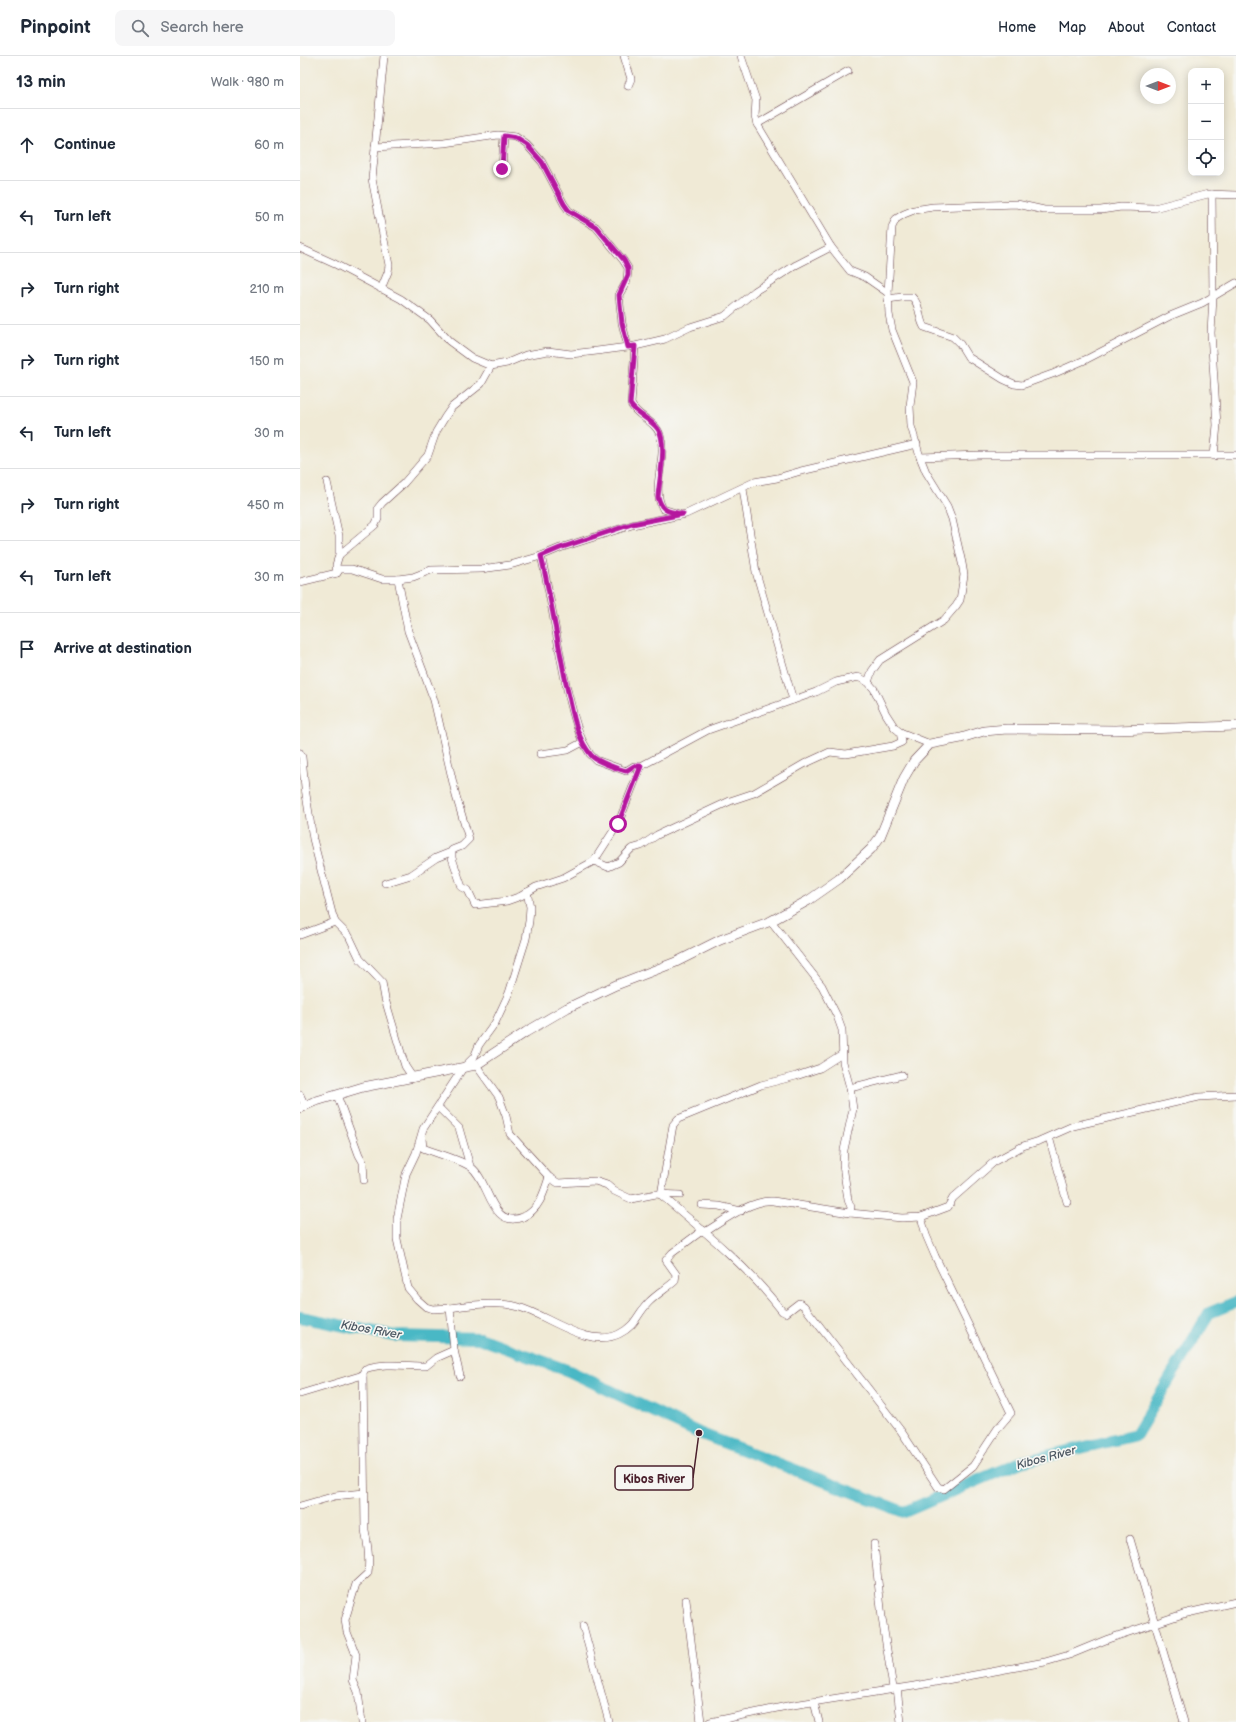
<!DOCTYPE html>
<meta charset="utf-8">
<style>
:root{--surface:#fff;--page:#f6f6f7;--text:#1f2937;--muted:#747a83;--line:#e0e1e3}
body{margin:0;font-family:"Balsamiq Sans",sans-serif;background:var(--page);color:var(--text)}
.controls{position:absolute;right:12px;top:12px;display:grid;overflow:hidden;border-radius:8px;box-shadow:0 2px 10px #0003}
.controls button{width:36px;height:36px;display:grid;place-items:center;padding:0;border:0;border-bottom:1px solid var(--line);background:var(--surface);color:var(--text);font:20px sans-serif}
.compass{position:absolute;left:840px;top:12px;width:36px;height:36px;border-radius:50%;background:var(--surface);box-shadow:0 2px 10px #0003;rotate:90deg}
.stop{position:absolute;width:12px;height:12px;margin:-9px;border:3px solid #b5179e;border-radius:50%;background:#fff}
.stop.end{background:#b5179e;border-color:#fff;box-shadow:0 1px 4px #0008}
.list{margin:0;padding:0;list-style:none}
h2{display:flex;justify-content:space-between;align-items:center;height:52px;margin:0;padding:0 16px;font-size:17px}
h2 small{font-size:13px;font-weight:400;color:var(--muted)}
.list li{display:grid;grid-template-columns:26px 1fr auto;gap:12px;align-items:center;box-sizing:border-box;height:72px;padding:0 16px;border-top:1px solid var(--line)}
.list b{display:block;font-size:15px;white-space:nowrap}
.list em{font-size:13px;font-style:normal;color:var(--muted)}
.icon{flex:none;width:22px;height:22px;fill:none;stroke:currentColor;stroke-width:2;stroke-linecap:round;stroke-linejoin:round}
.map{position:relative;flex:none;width:936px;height:1666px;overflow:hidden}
header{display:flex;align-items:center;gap:24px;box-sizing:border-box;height:56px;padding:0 20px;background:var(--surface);border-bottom:1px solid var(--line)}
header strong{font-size:19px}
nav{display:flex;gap:22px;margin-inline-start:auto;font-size:14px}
.search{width:280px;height:36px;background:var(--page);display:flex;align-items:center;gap:10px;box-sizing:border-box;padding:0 14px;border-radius:8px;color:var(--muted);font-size:15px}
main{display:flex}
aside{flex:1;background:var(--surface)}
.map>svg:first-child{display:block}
</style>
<header>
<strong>Pinpoint</strong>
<div class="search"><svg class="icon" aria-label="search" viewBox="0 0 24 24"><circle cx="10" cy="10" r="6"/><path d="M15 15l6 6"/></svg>Search here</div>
<nav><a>Home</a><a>Map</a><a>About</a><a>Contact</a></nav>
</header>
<main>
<aside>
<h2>13 min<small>Walk · 980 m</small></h2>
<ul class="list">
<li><svg class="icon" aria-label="ahead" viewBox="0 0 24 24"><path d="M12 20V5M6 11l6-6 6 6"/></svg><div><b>Continue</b></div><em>60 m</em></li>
<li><svg class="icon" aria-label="left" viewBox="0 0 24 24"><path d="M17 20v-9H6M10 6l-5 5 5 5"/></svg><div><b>Turn left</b></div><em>50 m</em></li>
<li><svg class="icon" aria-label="right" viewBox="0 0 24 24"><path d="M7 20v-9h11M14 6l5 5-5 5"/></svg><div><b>Turn right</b></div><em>210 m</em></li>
<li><svg class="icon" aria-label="right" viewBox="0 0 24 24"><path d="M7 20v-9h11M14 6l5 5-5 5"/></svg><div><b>Turn right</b></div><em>150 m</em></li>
<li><svg class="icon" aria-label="left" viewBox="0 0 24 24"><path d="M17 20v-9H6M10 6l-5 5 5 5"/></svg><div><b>Turn left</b></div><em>30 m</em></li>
<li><svg class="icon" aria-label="right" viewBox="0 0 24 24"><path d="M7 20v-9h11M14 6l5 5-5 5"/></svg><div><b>Turn right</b></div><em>450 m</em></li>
<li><svg class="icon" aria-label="left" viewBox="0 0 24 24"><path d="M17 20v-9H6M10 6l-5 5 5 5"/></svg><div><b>Turn left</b></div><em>30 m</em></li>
<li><svg class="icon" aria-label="arrive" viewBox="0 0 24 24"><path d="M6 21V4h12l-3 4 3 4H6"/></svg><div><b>Arrive at destination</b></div></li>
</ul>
</aside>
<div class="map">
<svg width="936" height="1666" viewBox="0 0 936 1666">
<rect width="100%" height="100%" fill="#f6f6f2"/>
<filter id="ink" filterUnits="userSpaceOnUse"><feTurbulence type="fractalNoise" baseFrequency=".025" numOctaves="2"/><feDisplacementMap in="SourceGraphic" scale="8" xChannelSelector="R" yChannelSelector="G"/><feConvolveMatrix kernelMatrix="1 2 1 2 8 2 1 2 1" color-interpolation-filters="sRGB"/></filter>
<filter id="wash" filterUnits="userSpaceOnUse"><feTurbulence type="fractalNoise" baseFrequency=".012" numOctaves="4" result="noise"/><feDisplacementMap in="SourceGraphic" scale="16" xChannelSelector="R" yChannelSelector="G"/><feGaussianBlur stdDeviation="0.9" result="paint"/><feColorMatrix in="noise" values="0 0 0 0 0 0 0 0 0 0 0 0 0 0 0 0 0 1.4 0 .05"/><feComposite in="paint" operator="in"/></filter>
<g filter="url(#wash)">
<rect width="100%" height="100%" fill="#f0ead6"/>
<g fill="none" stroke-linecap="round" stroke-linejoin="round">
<polyline stroke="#4ab8c5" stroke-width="12" points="0,1261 95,1280 179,1282 269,1315 399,1377 604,1456 721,1406 836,1379 909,1257 936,1246"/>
</g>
</g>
<g filter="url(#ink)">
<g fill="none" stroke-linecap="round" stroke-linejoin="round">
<g stroke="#633d45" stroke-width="8">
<g id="street">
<polyline points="324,0 331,23 328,30"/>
<polyline points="441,0 456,44 455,61 457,68"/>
<polyline points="548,15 457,68 531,191 550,215 565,221 588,237"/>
<polyline points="75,91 144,87 198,79 216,81 227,89 242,106 264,148 269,155 296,171 323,204 328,212 327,225 319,239 322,267 328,291"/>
<polyline points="202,113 204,80"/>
<polyline points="912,138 913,241 911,277 917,369 914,400"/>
<polyline points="0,192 35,208 101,243 130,264 149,285 172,302 191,310 207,307 226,299 248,295 271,298 297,295 335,290 365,283 390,271 425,260 455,235 496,209 531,191"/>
<polyline points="81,233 88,216 89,209 72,123 84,0"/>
<path d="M 588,243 L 602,241 L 612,241 C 621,249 618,261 624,271 L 653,281 L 660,288 L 668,301 L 703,323 L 714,328 L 722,329 L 755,317 L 787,303 L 870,260 L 902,247 L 936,227"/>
<path d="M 335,290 L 331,348 C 337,361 356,365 360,379 C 368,402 350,431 363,453 L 379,458"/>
<polyline points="620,401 681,399 936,399"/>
<polyline points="27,426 39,480 39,499"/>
<polyline points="443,433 456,516 493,644"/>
<polyline points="37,517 36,509 39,499 75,469 78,463 78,452 82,447 104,427 128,399 136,376 145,361 152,351 181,328 191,310"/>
<polyline points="98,523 108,575 134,644 156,740 169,783 162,790 152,794 152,802 162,831 168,834 175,849 207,845 221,840 236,831 263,822 294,805 308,811 319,806 331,793 341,790 357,779 430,745 454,737 504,708 530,696 546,698 593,690 602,686 600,676"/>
<polyline points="0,526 37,517 40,513 52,513 82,523 98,523 113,521 131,514 181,513 210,509 241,500 260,492 332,469 386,458 454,426 477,422 501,415 617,388"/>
<polyline points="568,626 572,615 580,604 644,564 656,550 660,544 664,519 662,507 652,463 647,450 626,416 620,401 611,370 610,350 613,326 592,274 589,258 588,237 592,171 596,163 604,158 614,154 633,151 717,148 744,154 801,154 821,151 854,152 908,138 936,139"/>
<polyline points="283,686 290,698 296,704 326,715 334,710 341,710 408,674 516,636 536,626 558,621 568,626 574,633 586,658 595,672 600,676 630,688"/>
<polyline points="0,697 2,701 5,732 13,783 32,857 35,866 49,880 60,903 82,926 85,943 105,1010 113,1022"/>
<path d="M 240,698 L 268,694 L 283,686 C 275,669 272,652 267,633 C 257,589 252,544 241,500"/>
<polyline points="294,805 318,768 341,710"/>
<polyline points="85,827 111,819 136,802 151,796"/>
<polyline points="471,865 522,930 537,960 542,974 543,1006 550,1032 553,1053 544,1094 543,1109 548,1144 551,1151 550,1157"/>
<polyline points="0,879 35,866"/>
<polyline points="176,1009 199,1041 206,1060 210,1078 249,1121 258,1127 295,1125 307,1129 314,1135 331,1143 356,1138 380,1139"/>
<polyline points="550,1032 602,1019"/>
<polyline points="0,1039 5,1050"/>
<polyline points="37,1039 59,1099 63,1106 64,1124"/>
<polyline points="138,1051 159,1072 170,1110"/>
<polyline points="749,1081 767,1146"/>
<path d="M 122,1082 L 123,1092 C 135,1097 162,1104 171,1111 C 190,1125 190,1174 223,1161 C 239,1154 244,1137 249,1121"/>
<path d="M 361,1139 C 404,1175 448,1211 482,1255 L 486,1257 L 499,1247 L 504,1250 L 601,1375 L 638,1431 L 644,1433 L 673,1410 L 698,1372 L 711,1357 L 635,1200 L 626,1179 L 621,1161"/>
<polyline points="361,1139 373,1069 378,1063 461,1029 496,1020 520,1012 542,998"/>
<polyline points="402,1149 419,1150 441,1155"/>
<path d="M 405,1176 C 423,1165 452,1143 473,1145 L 550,1157 L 602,1162 L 621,1161 L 648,1151 L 653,1142 L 695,1105 L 723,1090 L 739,1085 L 773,1070 L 899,1041 L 936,1039"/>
<path d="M 150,1252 C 169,1249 201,1245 219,1251 C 249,1260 288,1293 319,1278 C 337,1269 336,1259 349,1246 C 357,1238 367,1232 375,1225 L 376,1218 L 366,1204 L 372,1197 L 403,1174"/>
<polyline points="160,1320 154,1294 150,1252 133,1253 126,1251 117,1243 108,1232 97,1183 97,1163 106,1118 116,1097 123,1073 163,1012 174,1001 179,989 195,967 209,937 226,883 229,865 230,851 227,836"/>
<polyline points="0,1338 63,1319"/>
<polyline points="0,1450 35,1440 64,1437"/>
<polyline points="830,1483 884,1666"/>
<polyline points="574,1488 582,1562 593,1632"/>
<polyline points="386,1544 401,1666"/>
<polyline points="283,1570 309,1666"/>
<polyline points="597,1632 601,1666"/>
<polyline points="514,1646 519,1666"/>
<path d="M 62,1666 L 58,1636 L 53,1624 L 56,1599 L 47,1576 L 45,1564 L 56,1528 L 68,1517 C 70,1502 68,1489 65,1474 L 63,1317 L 65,1313 C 85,1306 105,1310 126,1310 L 136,1302 L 154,1294"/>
<polyline points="410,1666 487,1650 614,1630 745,1606 769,1599 808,1583 883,1558 936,1546"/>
</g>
</g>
<g stroke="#633d45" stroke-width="10">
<polyline id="secondary" points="0,1052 13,1046 63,1031 176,1009 226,976 267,952 316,929 376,906 420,884 471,865 509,844 539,823 571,793 580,781 604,722 614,705 630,688 661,682 684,675 707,673 815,674 936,670"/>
</g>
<use href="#street" stroke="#fff" stroke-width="7"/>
<use href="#secondary" stroke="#fff" stroke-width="9"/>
</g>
</g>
<g fill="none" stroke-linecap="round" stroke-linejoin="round" filter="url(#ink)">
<path stroke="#b5179e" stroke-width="5" d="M 202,113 L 204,80 L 216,82 L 227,89 L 242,106 L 264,148 L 269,155 L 296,171 L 324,204 L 328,212 L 328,219 L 319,239 L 320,249 L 322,267 L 328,291 L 335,290 L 330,348 C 337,359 351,363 358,373 C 368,387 359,424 358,441 C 362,456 369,456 383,458 L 332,468 L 260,492 L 241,500 C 252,545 258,591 268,636 C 273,657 276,681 291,699 C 295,705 318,713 326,715 L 334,710 L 341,710 L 318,768"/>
</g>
<g text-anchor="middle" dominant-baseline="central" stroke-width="3.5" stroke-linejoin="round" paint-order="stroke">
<g font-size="12" font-style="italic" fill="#4a5561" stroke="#f6f6f2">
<text transform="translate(71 1274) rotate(10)">Kibos River</text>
<text transform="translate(746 1402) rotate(-15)">Kibos River</text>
</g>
</g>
<path fill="none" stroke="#4a1f2b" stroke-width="1.5" d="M399 1377L393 1422"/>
<circle fill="#4a1f2b" stroke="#f6f6f2" stroke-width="1.5" cx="399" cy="1377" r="4"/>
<rect fill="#f6f6f2" stroke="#4a1f2b" stroke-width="1.5" x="315" y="1410" width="78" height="24" rx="4"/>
<g font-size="12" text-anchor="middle" font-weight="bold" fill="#4a1f2b">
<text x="354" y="1427">Kibos River</text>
</g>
</svg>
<div class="controls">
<button>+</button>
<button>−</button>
<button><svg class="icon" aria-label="locate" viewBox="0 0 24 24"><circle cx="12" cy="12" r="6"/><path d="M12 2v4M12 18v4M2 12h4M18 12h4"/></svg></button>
</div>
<svg class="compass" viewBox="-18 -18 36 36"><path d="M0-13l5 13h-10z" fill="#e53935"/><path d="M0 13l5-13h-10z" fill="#747a83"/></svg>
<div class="stop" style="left:318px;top:768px"></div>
<div class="stop end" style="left:202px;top:113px"></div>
</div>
</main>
